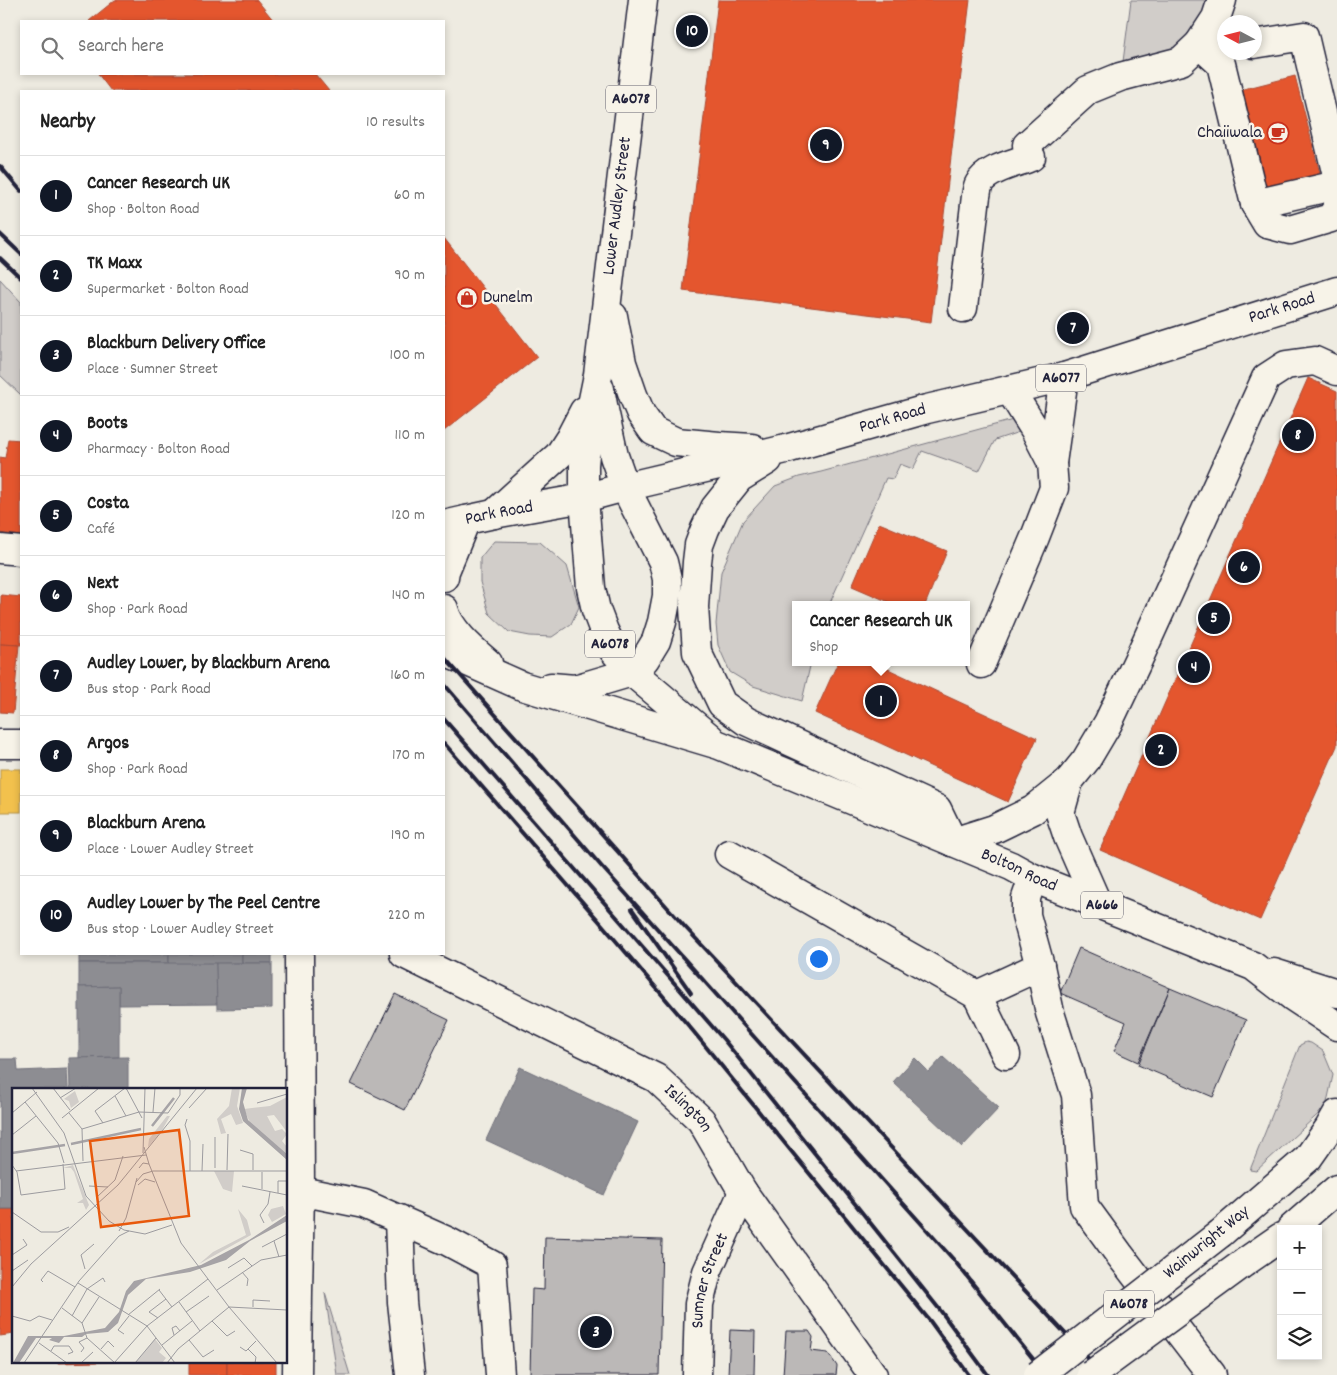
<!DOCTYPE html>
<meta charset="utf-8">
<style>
:root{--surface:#fff;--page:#f2f2f2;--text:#222;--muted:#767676;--line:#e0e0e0;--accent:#111827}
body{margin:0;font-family:Dekko,sans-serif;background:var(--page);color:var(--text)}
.controls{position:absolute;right:15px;bottom:15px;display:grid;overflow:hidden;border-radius:0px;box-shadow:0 2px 8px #0003}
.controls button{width:45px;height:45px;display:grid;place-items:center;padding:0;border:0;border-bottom:1px solid var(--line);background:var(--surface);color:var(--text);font:25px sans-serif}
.compass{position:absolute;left:1217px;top:15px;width:45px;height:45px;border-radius:50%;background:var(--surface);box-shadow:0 2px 8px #0003;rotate:277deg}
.you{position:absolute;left:818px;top:958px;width:18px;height:18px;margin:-12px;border:4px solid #fff;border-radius:50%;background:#1a73e8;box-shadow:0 0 0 8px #1a73e833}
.badge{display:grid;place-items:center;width:32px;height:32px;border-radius:50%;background:var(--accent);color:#fff;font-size:16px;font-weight:700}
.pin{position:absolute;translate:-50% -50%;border:2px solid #fff;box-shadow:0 1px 5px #0006}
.popup{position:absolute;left:792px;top:601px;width:178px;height:65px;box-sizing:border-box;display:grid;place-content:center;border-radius:0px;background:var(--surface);filter:drop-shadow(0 1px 4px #0005);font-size:16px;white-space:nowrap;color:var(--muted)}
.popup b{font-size:19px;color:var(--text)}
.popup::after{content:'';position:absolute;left:50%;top:100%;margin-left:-10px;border:10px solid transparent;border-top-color:var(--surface)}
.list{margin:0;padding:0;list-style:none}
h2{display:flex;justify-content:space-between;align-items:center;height:65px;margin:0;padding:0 20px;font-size:21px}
h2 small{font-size:16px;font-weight:400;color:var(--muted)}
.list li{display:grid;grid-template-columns:32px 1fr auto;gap:15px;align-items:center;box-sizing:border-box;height:80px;padding:0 20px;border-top:1px solid var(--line)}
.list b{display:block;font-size:19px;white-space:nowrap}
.list p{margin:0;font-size:16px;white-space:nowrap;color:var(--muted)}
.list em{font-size:16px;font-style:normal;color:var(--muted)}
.icon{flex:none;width:28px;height:28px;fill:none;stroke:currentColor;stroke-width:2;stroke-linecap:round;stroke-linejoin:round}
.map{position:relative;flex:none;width:1337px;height:1375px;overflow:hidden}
.search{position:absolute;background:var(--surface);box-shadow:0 2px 8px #0003;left:20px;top:20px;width:425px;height:55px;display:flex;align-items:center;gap:12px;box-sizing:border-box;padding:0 18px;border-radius:0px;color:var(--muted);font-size:19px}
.panel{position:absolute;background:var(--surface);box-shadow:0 2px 8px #0003;left:20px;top:90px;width:425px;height:865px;border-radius:0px}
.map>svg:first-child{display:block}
</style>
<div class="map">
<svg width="1337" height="1375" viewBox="0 0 1337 1375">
<rect width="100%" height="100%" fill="#eeebe1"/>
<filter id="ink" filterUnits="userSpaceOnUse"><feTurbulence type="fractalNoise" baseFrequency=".02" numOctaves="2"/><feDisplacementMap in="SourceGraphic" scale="10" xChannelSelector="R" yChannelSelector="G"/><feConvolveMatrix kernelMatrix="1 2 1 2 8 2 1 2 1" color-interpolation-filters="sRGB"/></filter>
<g filter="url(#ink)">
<g fill="#d1cdc9" stroke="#7a7882">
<polygon points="1131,0 1210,0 1179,55 1121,77"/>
<polygon points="0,279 21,302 21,395 0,375"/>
<polygon points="1013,420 1022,431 995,440 979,471 922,451 913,469 900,464 893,479 886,478 829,605 796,605 796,662 811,662 802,701 753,686 730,672 718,645 716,624 721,572 743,521 775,486 799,477 821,472"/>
<polygon points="494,541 540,542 567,566 579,607 571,624 552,637 530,636 509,632 489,613 480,582 480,558"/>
<polygon points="1306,1042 1311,1043 1323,1051 1333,1075 1326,1107 1256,1171 1250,1170 1300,1045"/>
<polygon points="325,1293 350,1375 337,1375"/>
</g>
<rect fill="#f2c14e" stroke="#b49148" x="0" y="769" width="21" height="43"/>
<g fill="#e4572e" stroke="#aa4732">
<polygon points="115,0 257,0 274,21 89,21"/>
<polygon points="718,0 970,0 931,322 683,291"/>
<polygon points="98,74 315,74 329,91 111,91"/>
<polygon points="1295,76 1320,174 1260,190 1236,91"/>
<polygon points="444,238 537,357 444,431"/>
<polygon points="1308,378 1337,391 1337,746 1260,920 1100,850"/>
<polygon points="8,439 21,440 21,536 0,533 0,457 5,458"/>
<polygon points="879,523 947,551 925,605 896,605 852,586"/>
<polygon points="1,595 21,597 21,645 0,644"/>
<polygon points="0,644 19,645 13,713 0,712"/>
<polygon points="838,662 873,662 1037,738 1008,802 815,713"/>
<polygon points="0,1209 14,1209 14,1334 0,1336"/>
<polygon points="57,1361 143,1361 57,1363"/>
<rect x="189" y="1361" width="38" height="14"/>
<rect x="227" y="1361" width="49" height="14"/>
</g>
<g fill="#8d8d92" stroke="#6d6d78">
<rect x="79" y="954" width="90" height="9"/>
<polygon points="169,954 242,954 242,963 169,964"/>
<rect x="242" y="954" width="30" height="9"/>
<polygon points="79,963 216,963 217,1004 119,1005 119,986 79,987"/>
<polygon points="216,963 272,963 272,1008 217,1009"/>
<polygon points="119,986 119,1057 79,1058 79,987"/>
<polygon points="128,1057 128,1089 70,1089 69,1058"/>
<polygon points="943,1057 999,1108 962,1147 893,1082 915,1058 929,1072"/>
<polygon points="0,1059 17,1059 18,1071 67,1069 68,1089 14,1089 14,1209 0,1209"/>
<polygon points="520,1067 638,1122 604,1195 486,1140"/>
</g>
<g fill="#bbb8b7" stroke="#22223b">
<polygon points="1079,948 1170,988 1138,1062 1114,1051 1126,1022 1060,993"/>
<polygon points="1170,988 1246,1020 1213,1097 1138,1065"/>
<polygon points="395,994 449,1020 405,1110 351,1084"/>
<polygon points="545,1237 662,1240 659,1375 530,1375 532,1289 544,1290"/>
<polygon points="730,1330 755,1331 754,1375 728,1375"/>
<polygon points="786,1331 809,1331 813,1337 811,1351 828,1353 837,1366 836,1375 783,1375"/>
</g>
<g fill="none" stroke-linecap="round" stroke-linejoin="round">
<g stroke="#22223b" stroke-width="31">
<g id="minor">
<polyline points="1199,44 1221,64 1255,204 1267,224 1290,230 1331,218 1337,208"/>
<polyline points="1254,44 1304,36 1337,176"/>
<polyline points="1027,145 1088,90 1120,77 1181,61 1199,44 1216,18 1222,0"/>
<polyline points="1255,204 1337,185"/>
<path d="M 963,308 L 976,196 C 977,192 977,187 979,184 C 986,169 1016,163 1031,157"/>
<polyline points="1010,390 1035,430 1052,463"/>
<polyline points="444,525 466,520"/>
<polyline points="0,549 21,551"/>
<polyline points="981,664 1035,537 1054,488 1052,463 1064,377"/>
<polyline points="0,744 21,744"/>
<polyline points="1069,781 1060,813 1068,837 1097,903"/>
<polyline points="953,842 994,829 1033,810 1069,781 1086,760 1108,723 1138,660 1266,378 1286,365 1315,361 1337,371"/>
<polyline points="729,854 977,995 1040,966"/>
<polyline points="1033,878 1026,898 1026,915 1040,966 1050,1013 1076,1095 1084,1206 1119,1254 1212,1375"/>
<path id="s1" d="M 404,954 L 656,1078 L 701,1120 L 743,1192 L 873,1375"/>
<polyline points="977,995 1006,1055"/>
<polyline points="300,1191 364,1204 447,1241 492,1265 500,1375"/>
<polyline points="399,1219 402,1302 410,1375"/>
<polyline points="297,1375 298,1292 300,1191 299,954"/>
<path id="s2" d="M 697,1375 L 699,1304 L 707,1272 L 743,1192"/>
</g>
</g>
<g stroke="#22223b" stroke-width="31">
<g id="highway">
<polyline points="643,0 598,375 588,424 584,465 584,498 591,588 596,610 604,631 614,651 632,672 710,738"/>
<polyline points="613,316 622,363 633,395 641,414 653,431 676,442 719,446 752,448"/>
<polyline points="768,460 739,478 715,508 705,529 699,545 697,562 694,607 697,652 722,704 746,721 937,809 953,842"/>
<polyline points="494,514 559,455 570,438 584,411"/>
<path id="s3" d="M 444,577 L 445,571 L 466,520 L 494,514 L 584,498 L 625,487 L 786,449 L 927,409 L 1064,377 L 1337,291"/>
<path d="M 444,609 C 449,630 473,650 488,663"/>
<path id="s4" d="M 444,652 L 459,658 L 522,686 L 719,745 L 1011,866 L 1033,878 L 1253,966 L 1292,996 L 1337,1026"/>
<polyline points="551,687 575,689 632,672 645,659 656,641 662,622 667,596 667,579 663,562 625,487 614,456 604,410 600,389"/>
<polyline points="1274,973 1337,993"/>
<polyline points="1291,1229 1337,1189"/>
<polyline points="1221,1233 1308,1158 1329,1128 1337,1114"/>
<polyline points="1245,1262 1281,1237"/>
</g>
</g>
<use href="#minor" stroke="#f7f3e8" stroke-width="28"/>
<use href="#highway" stroke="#f7f3e8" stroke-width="28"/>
<g stroke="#22223b" stroke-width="4">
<polyline points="0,166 21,191"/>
<polyline points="0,234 21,254"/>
<polyline points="0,258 21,278"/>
<polyline points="444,657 685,927 1104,1375"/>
<polyline points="444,684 602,867 953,1259 1046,1375"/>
<polyline points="444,719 724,1040 940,1310 988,1375"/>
<polyline points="444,743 599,921 693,1031 930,1321 969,1375"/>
<polyline points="632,909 691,993"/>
</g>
<g stroke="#22223b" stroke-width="31" stroke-linecap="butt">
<g id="highway-bridge">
<polyline points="1038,1375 1221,1233"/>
<polyline points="1091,1375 1245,1262"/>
</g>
</g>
<use href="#highway-bridge" stroke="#f7f3e8" stroke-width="28"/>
</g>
</g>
<defs>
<g id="cafe-ring" transform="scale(1.125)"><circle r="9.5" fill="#f7f3e8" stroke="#c8321e" stroke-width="1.5"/><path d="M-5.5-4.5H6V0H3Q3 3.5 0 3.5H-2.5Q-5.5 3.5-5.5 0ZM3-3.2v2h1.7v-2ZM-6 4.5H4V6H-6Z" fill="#c8321e"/></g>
<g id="shop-ring" transform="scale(1.125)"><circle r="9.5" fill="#f7f3e8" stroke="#c8321e" stroke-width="1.5"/><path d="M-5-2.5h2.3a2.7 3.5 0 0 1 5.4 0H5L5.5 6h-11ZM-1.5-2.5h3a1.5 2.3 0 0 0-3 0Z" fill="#c8321e"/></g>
</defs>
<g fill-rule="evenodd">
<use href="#cafe-ring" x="1278" y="133"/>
<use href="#shop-ring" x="467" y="298"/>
</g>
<g text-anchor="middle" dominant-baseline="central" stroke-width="5" stroke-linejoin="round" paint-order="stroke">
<g fill="#f7f3e8" stroke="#62616f" stroke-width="1">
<rect x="606" y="85.5" width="50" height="27" rx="4"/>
<rect x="1036" y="364.5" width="50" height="27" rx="4"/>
<rect x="585" y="630.5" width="50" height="27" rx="4"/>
<rect x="1081" y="891.5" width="42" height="27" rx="4"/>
<rect x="1104" y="1290.5" width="50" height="27" rx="4"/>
</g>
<g font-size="16" font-weight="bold" fill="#22223b">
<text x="631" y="99">A6078</text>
<text x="1061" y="378">A6077</text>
<text x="610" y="644">A6078</text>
<text x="1102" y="905">A666</text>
<text x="1129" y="1304">A6078</text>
</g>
<g font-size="18" fill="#22223b" stroke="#f7f3e8" text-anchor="end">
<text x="1262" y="133">Chaiiwala</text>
<text x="483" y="298" text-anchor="start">Dunelm</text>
</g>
<g font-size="18" fill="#22223b" stroke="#f7f3e8">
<text transform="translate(618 206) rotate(-83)">Lower Audley Street</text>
<text stroke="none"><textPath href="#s3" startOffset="905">Park Road</textPath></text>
<text stroke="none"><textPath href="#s3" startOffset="500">Park Road</textPath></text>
<text stroke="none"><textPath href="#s3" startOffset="95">Park Road</textPath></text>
<text stroke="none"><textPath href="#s4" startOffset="616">Bolton Road</textPath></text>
<text stroke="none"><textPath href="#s1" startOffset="325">Islington</textPath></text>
<text transform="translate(1207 1243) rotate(-39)">Wainwright Way</text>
<text stroke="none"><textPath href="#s2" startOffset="96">Sumner Street</textPath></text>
</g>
</g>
<g transform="translate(12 1088)">
<rect width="275" height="275" fill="#eeebe1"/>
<path d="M 220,0 L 228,0 L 225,18 L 231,35 L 224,37 L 219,26 L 209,31 L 214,45 L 209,46 L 205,31 L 217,18 ZM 63,3 L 67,14 L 59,20 L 57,13 L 52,11 ZM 275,9 L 275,44 L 262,27 L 255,28 L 263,43 L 270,41 L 275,46 L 270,53 L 275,59 L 275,66 L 238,35 L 232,21 L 258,18 ZM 155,28 L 158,28 L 149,44 L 136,59 L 137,51 ZM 61,77 L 77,117 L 74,122 L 71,115 L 65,115 L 71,111 L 62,84 L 59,80 L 51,80 ZM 202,83 L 222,83 L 220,104 L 211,101 ZM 271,118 L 274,126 L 260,134 L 256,127 L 259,121 ZM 226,121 L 235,132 L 239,147 L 187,176 L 201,164 L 234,147 ZM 143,251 L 150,260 L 147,264 L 154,270 L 150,275 L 123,275 Z" fill="#d1cdc9"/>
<path d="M 230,0 L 235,0 L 231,14 L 236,32 L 275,66 L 275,72 L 231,33 L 227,21 ZM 275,127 L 275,133 L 238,153 L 214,172 L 178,184 L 134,191 L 116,207 L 106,235 L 96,244 L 74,246 L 70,249 L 52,249 L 47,255 L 37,252 L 40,250 L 24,250 L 7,275 L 1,275 L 16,248 L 52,248 L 93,240 L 107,224 L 114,203 L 122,193 L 189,177 L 237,152 Z" fill="#a6a3a6"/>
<path fill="none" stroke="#a6a3a6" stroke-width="2.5" d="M 140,38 L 162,10M 59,56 L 129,41M 0,65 L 53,57"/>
<path fill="none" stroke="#9c9b9f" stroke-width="1" d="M 20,0 L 52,45 L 74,108 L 97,133 L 112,142 L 133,146 L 160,137M 41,0 L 58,22M 114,0 L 130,30M 103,8 L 114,28M 48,10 L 64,0M 13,14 L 46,55 L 52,75M 245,15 L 275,6M 177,20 L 195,0M 141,24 L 143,0M 0,25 L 25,4M 57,25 L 70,41 L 71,73M 50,30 L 87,0M 175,31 L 173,37 L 178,53 L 178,83M 91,35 L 83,23 L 113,0M 70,41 L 127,24 L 156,25 L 168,7 L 168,0M 0,47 L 24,28M 203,49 L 203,80M 132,59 L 137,76M 228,62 L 241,66 L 241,82M 131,65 L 133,0M 0,77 L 5,84 L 9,107M 127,80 L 131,75 L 137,76 L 169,155 L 217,219 L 275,222M 215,82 L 216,46M 4,83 L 134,67M 190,83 L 191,56M 250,84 L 250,101M 124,94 L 131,86 L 141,83 L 275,83M 126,97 L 133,91 L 143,94M 77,98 L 96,99M 230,98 L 275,107M 266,105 L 266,93 L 275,93M 9,107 L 53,101 L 51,76M 85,109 L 103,92 L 111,68M 0,124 L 29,144 L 46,144 L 57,139M 252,135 L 248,127 L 256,116 L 258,104M 107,143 L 114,130 L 125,90M 262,153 L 267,169M 250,159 L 275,146M 0,167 L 15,157 L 11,151M 216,180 L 232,170 L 240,178M 73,181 L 69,167 L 82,156M 0,183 L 16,172M 230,184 L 236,191 L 235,198M 31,194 L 29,192 L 36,183 L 63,199M 66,195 L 135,238 L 163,275M 0,199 L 19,176 L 106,97 L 185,0M 147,202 L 160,219M 205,202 L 249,172 L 275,167M 167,214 L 188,243M 241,219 L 241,212 L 258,213M 50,220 L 70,235 L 75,250 L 103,275M 174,224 L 197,208M 116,227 L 148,201M 0,228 L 18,233M 60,228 L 75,201 L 91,190 L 93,194M 146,230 L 137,224 L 154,211M 18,233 L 27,228 L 40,232M 200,233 L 215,248 L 223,243M 70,235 L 87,209M 112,246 L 106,242 L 117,228M 162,247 L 160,240 L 164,238 L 168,243M 177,252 L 191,269 L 202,262M 27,255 L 55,275M 150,257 L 180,233M 228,259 L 234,263 L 244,253M 89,261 L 96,253 L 102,259M 236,261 L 244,269 L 243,275M 39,263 L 42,258 L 57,258 L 61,264 L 56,266M 69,264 L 72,260 L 67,254 L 75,250M 12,275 L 67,193 L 107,148 L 117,143M 69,275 L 81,264M 102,275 L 135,238 L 196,191M 123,275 L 144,250M 155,275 L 166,261 L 217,219 L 265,275"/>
<path fill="#e8590c" fill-opacity="0.15" stroke="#e8590c" stroke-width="2.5" d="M 167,42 L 177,128 L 89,139 L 78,53 Z"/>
<rect width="275" height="275" fill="none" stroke="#22223b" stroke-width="2.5"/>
</g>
</svg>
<div class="controls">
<button>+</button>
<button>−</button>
<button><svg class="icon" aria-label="layers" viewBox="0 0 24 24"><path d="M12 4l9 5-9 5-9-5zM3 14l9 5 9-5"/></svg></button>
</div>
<svg class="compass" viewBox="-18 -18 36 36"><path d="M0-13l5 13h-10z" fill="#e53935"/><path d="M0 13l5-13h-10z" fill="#767676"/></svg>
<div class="you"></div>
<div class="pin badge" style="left:881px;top:701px">1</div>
<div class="popup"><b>Cancer Research UK</b>Shop</div>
<div class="pin badge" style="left:1161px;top:750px">2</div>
<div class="pin badge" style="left:596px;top:1332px">3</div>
<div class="pin badge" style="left:1194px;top:667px">4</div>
<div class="pin badge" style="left:1214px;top:618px">5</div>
<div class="pin badge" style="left:1244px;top:567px">6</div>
<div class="pin badge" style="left:1073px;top:328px">7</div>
<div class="pin badge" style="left:1298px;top:435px">8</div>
<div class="pin badge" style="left:826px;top:145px">9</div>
<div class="pin badge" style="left:692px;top:31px">10</div>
<div class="search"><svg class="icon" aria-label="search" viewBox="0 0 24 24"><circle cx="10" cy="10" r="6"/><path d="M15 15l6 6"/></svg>Search here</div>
<section class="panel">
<h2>Nearby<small>10 results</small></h2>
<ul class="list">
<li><span class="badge">1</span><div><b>Cancer Research UK</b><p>Shop · Bolton Road</p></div><em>60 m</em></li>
<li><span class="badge">2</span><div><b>TK Maxx</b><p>Supermarket · Bolton Road</p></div><em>90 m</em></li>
<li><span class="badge">3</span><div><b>Blackburn Delivery Office</b><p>Place · Sumner Street</p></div><em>100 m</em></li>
<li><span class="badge">4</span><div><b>Boots</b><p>Pharmacy · Bolton Road</p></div><em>110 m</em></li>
<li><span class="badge">5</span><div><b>Costa</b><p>Café</p></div><em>120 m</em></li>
<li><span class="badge">6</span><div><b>Next</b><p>Shop · Park Road</p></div><em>140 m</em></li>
<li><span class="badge">7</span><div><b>Audley Lower, by Blackburn Arena</b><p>Bus stop · Park Road</p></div><em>160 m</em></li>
<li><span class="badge">8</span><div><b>Argos</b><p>Shop · Park Road</p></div><em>170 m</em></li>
<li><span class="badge">9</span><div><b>Blackburn Arena</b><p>Place · Lower Audley Street</p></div><em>190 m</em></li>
<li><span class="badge">10</span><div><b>Audley Lower by The Peel Centre</b><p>Bus stop · Lower Audley Street</p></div><em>220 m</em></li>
</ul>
</section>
</div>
